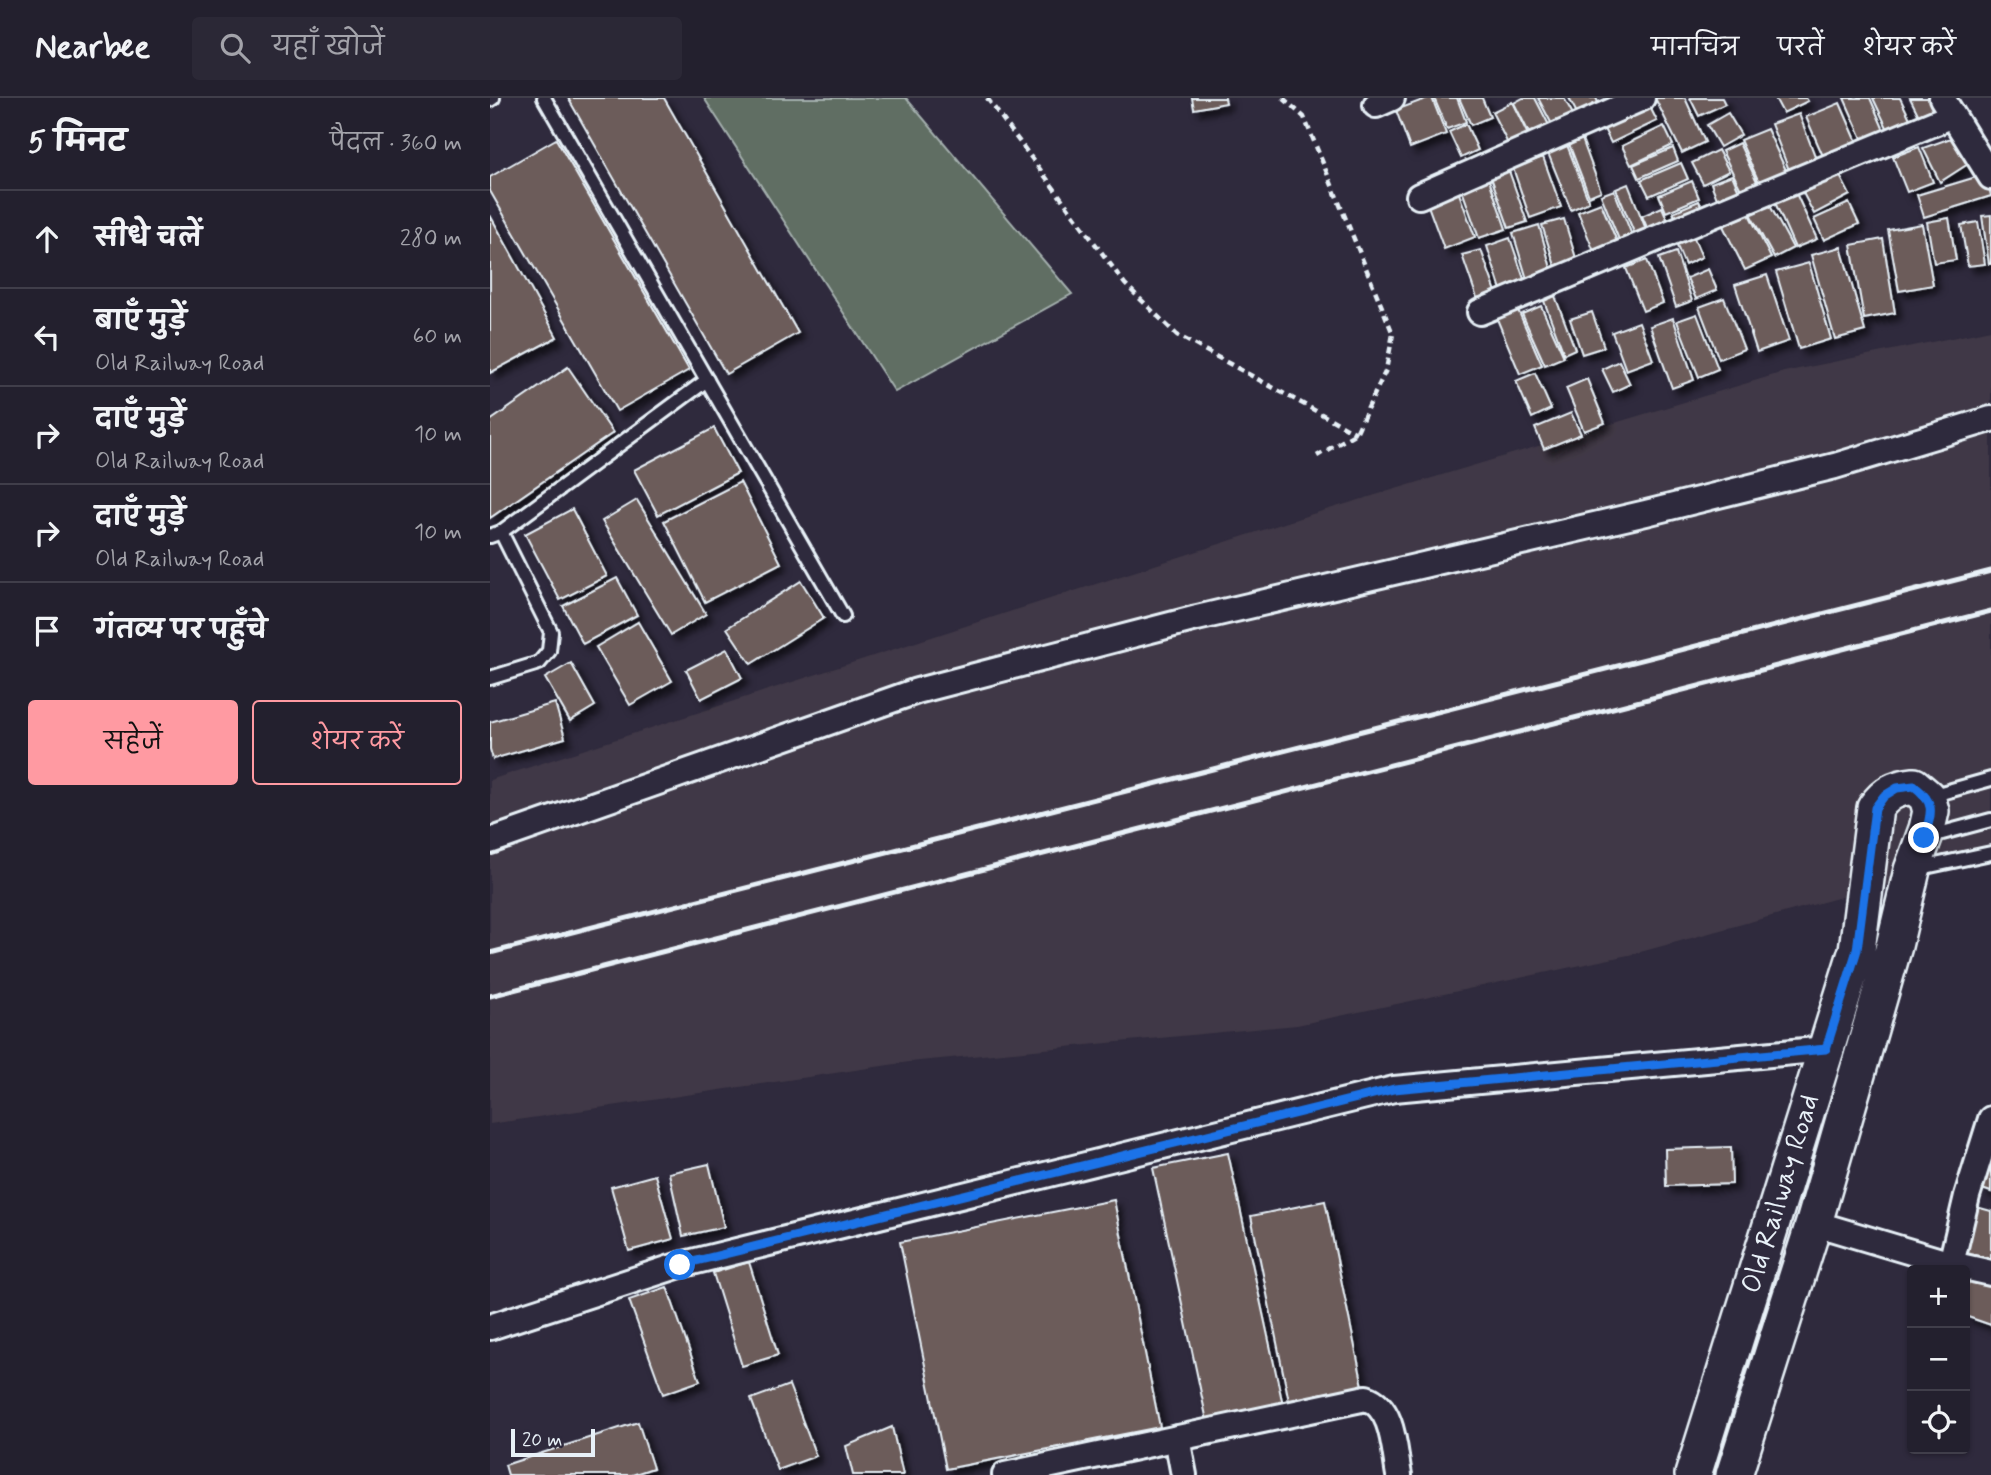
<!DOCTYPE html>
<html lang="hi">
<meta charset="utf-8">
<style>
:root{--surface:#23202e;--page:#2b2836;--text:#f1f3f6;--muted:#a3a3aa;--line:#403e4a;--accent:#ff9aa2}
body{margin:0;font-family:Mynerve,"Playpen Sans Deva",sans-serif;background:var(--page);color:var(--text)}
.controls{position:absolute;right:21px;bottom:21px;display:grid;overflow:hidden;border-radius:7px;box-shadow:0 2px 5px #0004}
.controls button{width:63px;height:63px;display:grid;place-items:center;padding:0;border:0;border-bottom:2px solid var(--line);background:var(--surface);color:var(--text);font:35px sans-serif}
.scale{position:absolute;left:21px;bottom:18px;width:84px;box-sizing:border-box;padding-left:7px;border:4px solid #e8f1f8;border-top:0;font-size:19px;line-height:24px;white-space:nowrap;color:#e8f1f8;-webkit-text-stroke:5px #2f2a3d;paint-order:stroke}
.stop{position:absolute;width:21px;height:21px;margin:-16px;border:5px solid #1a73e8;border-radius:50%;background:#fff}
.stop.end{background:#1a73e8;border-color:#fff;box-shadow:0 2px 7px #0008}
.list{margin:0;padding:0;list-style:none}
h2{display:flex;justify-content:space-between;align-items:center;height:91px;margin:0;padding:0 28px;font-size:30px}
h2 small{font-size:23px;font-weight:400;color:var(--muted)}
.list li{display:grid;grid-template-columns:46px 1fr auto;gap:21px;align-items:center;box-sizing:border-box;height:98px;padding:0 28px;border-top:2px solid var(--line)}
.list b{display:block;font-size:26px;white-space:nowrap}
.list p{margin:0;font-size:23px;white-space:nowrap;color:var(--muted)}
.list em{font-size:23px;font-style:normal;color:var(--muted)}
.actions{display:flex;gap:14px;padding:21px 28px}
.actions a{flex:1;padding:16px 0;border:2px solid var(--accent);border-radius:7px;text-align:center;font-size:24px;color:var(--accent)}
.actions .main{background:var(--accent);color:#111}
.icon{flex:none;width:38px;height:38px;fill:none;stroke:currentColor;stroke-width:2;stroke-linecap:round;stroke-linejoin:round}
.map{position:relative;flex:none;width:1501px;height:1377px;overflow:hidden}
header{display:flex;align-items:center;gap:42px;box-sizing:border-box;height:98px;padding:0 35px;background:var(--surface);border-bottom:2px solid var(--line)}
header strong{font-size:33px}
nav{display:flex;gap:38px;margin-inline-start:auto;font-size:24px}
.search{width:490px;height:63px;background:var(--page);display:flex;align-items:center;gap:18px;box-sizing:border-box;padding:0 24px;border-radius:7px;color:var(--muted);font-size:26px}
main{display:flex}
aside{flex:1;background:var(--surface)}
.map>svg:first-child{display:block}
</style>
<header>
<strong>Nearbee</strong>
<div class="search"><svg class="icon" aria-label="search" viewBox="0 0 24 24"><circle cx="10" cy="10" r="6"/><path d="M15 15l6 6"/></svg>यहाँ खोजें</div>
<nav><a>मानचित्र</a><a>परतें</a><a>शेयर करें</a></nav>
</header>
<main>
<aside>
<h2>5 मिनट<small>पैदल · 360 m</small></h2>
<ul class="list">
<li><svg class="icon" aria-label="ahead" viewBox="0 0 24 24"><path d="M12 20V5M6 11l6-6 6 6"/></svg><div><b>सीधे चलें</b></div><em>280 m</em></li>
<li><svg class="icon" aria-label="left" viewBox="0 0 24 24"><path d="M17 20v-9H6M10 6l-5 5 5 5"/></svg><div><b>बाएँ मुड़ें</b><p>Old Railway Road</p></div><em>60 m</em></li>
<li><svg class="icon" aria-label="right" viewBox="0 0 24 24"><path d="M7 20v-9h11M14 6l5 5-5 5"/></svg><div><b>दाएँ मुड़ें</b><p>Old Railway Road</p></div><em>10 m</em></li>
<li><svg class="icon" aria-label="right" viewBox="0 0 24 24"><path d="M7 20v-9h11M14 6l5 5-5 5"/></svg><div><b>दाएँ मुड़ें</b><p>Old Railway Road</p></div><em>10 m</em></li>
<li><svg class="icon" aria-label="arrive" viewBox="0 0 24 24"><path d="M6 21V4h12l-3 4 3 4H6"/></svg><div><b>गंतव्य पर पहुँचे</b></div></li>
</ul>
<div class="actions"><a class="main">सहेजें</a><a>शेयर करें</a></div>
</aside>
<div class="map">
<svg width="1501" height="1377" viewBox="0 0 1501 1377">
<defs>
<filter id="shadow"><feDropShadow dx="6" dy="6" stdDeviation="3.5" flood-color="#0009"/></filter>
</defs>
<rect width="100%" height="100%" fill="#2f2a3d"/>
<filter id="ink" filterUnits="userSpaceOnUse"><feTurbulence type="fractalNoise" baseFrequency=".0143" numOctaves="2"/><feDisplacementMap in="SourceGraphic" scale="14" xChannelSelector="R" yChannelSelector="G"/><feConvolveMatrix kernelMatrix="1 2 1 2 8 2 1 2 1" color-interpolation-filters="sRGB"/></filter>
<g filter="url(#ink)">
<polygon fill="#413946" points="1501,232 1501,758 1143,856 807,927 419,964 0,1026 0,682 816,418 1294,274"/>
<polygon fill="#616e64" stroke="#a4b0ae" stroke-width="2" points="214,0 416,0 582,196 405,294"/>
<g fill="#6c5c5a" stroke="#e8f1f8" stroke-width="2" filter="url(#shadow)">
<polygon points="78,0 174,0 308,235 236,276"/>
<polygon points="702,0 735,0 736,5 704,11"/>
<polygon points="938,0 942,0 956,36 920,50 906,12"/>
<polygon points="944,0 967,0 976,24 957,31"/>
<polygon points="969,0 992,0 1000,19 981,27"/>
<polygon points="1033,0 1045,0 1062,33 1043,43 1024,5"/>
<polygon points="1048,0 1074,0 1085,20 1064,30"/>
<polygon points="1079,0 1106,0 1111,10 1090,21"/>
<polygon points="1165,0 1195,0 1215,44 1192,55"/>
<polygon points="1200,0 1232,0 1235,6 1209,18"/>
<polygon points="1285,0 1316,0 1318,3 1293,15"/>
<polygon points="1354,0 1380,0 1396,37 1375,47"/>
<polygon points="1383,0 1410,0 1423,27 1401,38"/>
<polygon points="1420,0 1445,0 1453,16 1433,26"/>
<polygon points="1156,1 1167,23 1121,45 1110,23"/>
<polygon points="1022,4 1042,45 1022,54 1002,14"/>
<polygon points="1350,5 1370,51 1336,65 1316,19"/>
<polygon points="1238,15 1251,37 1230,49 1217,27"/>
<polygon points="1309,16 1328,66 1301,77 1281,26"/>
<polygon points="976,26 988,52 971,60 959,34"/>
<polygon points="1174,28 1183,47 1141,67 1132,48"/>
<polygon points="1277,31 1300,81 1273,93 1250,42"/>
<polygon points="1089,33 1111,93 1099,98 1076,38"/>
<polygon points="1461,40 1478,66 1450,84 1433,50"/>
<polygon points="66,41 199,272 127,313 0,93 0,79"/>
<polygon points="1249,45 1270,90 1254,98 1232,53"/>
<polygon points="1077,47 1099,104 1081,112 1058,55"/>
<polygon points="1429,49 1443,84 1417,94 1403,59"/>
<polygon points="1183,50 1188,63 1149,80 1143,67"/>
<polygon points="1228,52 1239,73 1213,86 1202,65"/>
<polygon points="1053,59 1071,109 1040,120 1023,70"/>
<polygon points="1191,65 1198,81 1159,98 1151,82"/>
<polygon points="1019,73 1037,124 1019,130 1001,79"/>
<polygon points="1349,76 1360,97 1324,116 1313,95"/>
<polygon points="1496,76 1501,98 1434,119 1427,97"/>
<polygon points="1242,77 1253,102 1231,111 1221,85"/>
<polygon points="999,82 1016,131 989,140 972,92"/>
<polygon points="1202,83 1209,100 1176,114 1169,97"/>
<polygon points="1138,86 1159,139 1148,144 1126,91"/>
<polygon points="967,90 985,139 954,151 936,102"/>
<polygon points="1304,91 1327,141 1305,150 1283,100"/>
<polygon points="1124,92 1145,145 1132,149 1111,97"/>
<polygon points="1209,103 1216,119 1190,130 1183,114"/>
<polygon points="1278,104 1303,150 1284,160 1259,114"/>
<polygon points="1111,105 1130,151 1107,161 1088,114"/>
<polygon points="1359,105 1369,126 1334,142 1324,121"/>
<polygon points="1172,109 1182,132 1162,141 1152,118"/>
<polygon points="1259,116 1281,160 1255,172 1233,128"/>
<polygon points="0,117 67,239 0,275"/>
<polygon points="1501,117 1501,166 1499,166 1492,118"/>
<polygon points="1459,120 1466,162 1444,165 1437,124"/>
<polygon points="1074,121 1089,170 1068,177 1052,127"/>
<polygon points="1488,124 1495,166 1478,168 1471,127"/>
<polygon points="1432,126 1443,187 1409,193 1398,132"/>
<polygon points="1049,127 1062,174 1037,181 1023,135"/>
<polygon points="1201,133 1212,159 1195,167 1184,141"/>
<polygon points="1020,140 1036,187 1012,195 997,148"/>
<polygon points="1393,141 1405,215 1374,221 1361,147"/>
<polygon points="1351,149 1375,233 1345,241 1321,157"/>
<polygon points="991,152 1006,194 987,200 972,157"/>
<polygon points="1186,154 1202,203 1186,209 1169,160"/>
<polygon points="1157,162 1173,205 1153,213 1136,170"/>
<polygon points="1319,165 1341,241 1309,251 1286,174"/>
<polygon points="1218,171 1227,192 1206,201 1197,180"/>
<polygon points="1277,177 1299,243 1267,254 1245,187"/>
<polygon points="1065,198 1085,251 1074,256 1054,203"/>
<polygon points="1234,200 1254,251 1229,261 1209,209"/>
<polygon points="1051,208 1074,259 1055,267 1032,216"/>
<polygon points="1028,212 1052,267 1030,276 1007,221"/>
<polygon points="1102,214 1114,249 1092,256 1080,221"/>
<polygon points="1207,216 1228,271 1209,279 1187,223"/>
<polygon points="1183,220 1204,282 1182,290 1160,228"/>
<polygon points="1149,224 1163,262 1136,272 1122,234"/>
<polygon points="1129,263 1140,286 1123,294 1112,271"/>
<polygon points="78,269 123,335 0,420 0,323"/>
<polygon points="1045,275 1061,311 1042,320 1026,283"/>
<polygon points="1097,281 1115,325 1094,333 1076,290"/>
<polygon points="1081,315 1091,336 1054,351 1045,330"/>
<polygon points="224,330 248,375 168,417 144,372"/>
<polygon points="250,384 291,465 215,504 174,423"/>
<polygon points="147,402 216,516 181,537 112,423"/>
<polygon points="82,411 117,478 70,502 35,436"/>
<polygon points="127,480 147,517 93,546 73,508"/>
<polygon points="311,483 334,520 261,566 237,530"/>
<polygon points="148,524 182,583 140,607 106,549"/>
<polygon points="237,551 252,580 211,601 196,572"/>
<polygon points="81,565 105,608 80,623 55,580"/>
<polygon points="65,605 75,640 3,661 0,651 0,624"/>
<polygon points="1241,1049 1242,1086 1176,1088 1175,1051"/>
<polygon points="738,1055 793,1307 717,1323 663,1070"/>
<polygon points="1501,1064 1501,1094 1492,1091"/>
<polygon points="219,1066 234,1129 193,1138 179,1075"/>
<polygon points="165,1077 183,1141 139,1153 121,1089"/>
<polygon points="624,1102 670,1329 456,1371 410,1144"/>
<polygon points="835,1103 874,1293 800,1308 761,1118"/>
<polygon points="1483,1108 1501,1113 1501,1165 1471,1157"/>
<polygon points="259,1164 288,1257 252,1268 223,1175"/>
<polygon points="1482,1172 1501,1178 1501,1227 1475,1218 1475,1195"/>
<polygon points="177,1189 210,1283 173,1296 139,1202"/>
<polygon points="299,1287 326,1358 288,1372 261,1301"/>
<polygon points="148,1324 163,1370 142,1377 18,1377 15,1367"/>
<polygon points="402,1329 413,1377 363,1377 356,1348"/>
</g>
<g fill="none" stroke-linecap="round" stroke-linejoin="round">
<g stroke="#e8f1f8" stroke-width="18">
<g id="lane">
<polyline points="54,0 353,518"/>
<polyline points="0,2 3,0"/>
<polyline points="0,438 11,434 217,282"/>
<polyline points="0,580 49,565 59,553 61,534 11,434"/>
<polyline points="1437,699 1501,681"/>
<polyline points="1441,738 1501,722"/>
<polyline points="1426,771 1501,755"/>
</g>
</g>
<g stroke="#e8f1f8" stroke-width="30">
<g id="street">
<polyline points="1452,0 1501,79"/>
<polyline points="886,7 902,0"/>
<polyline points="929,98 1152,0"/>
<polyline points="990,214 1461,18"/>
<polyline points="0,743 427,593 707,520 1156,415 1345,368 1501,321"/>
<polyline points="1324,1125 1461,1166 1501,1175"/>
<polyline points="1461,1166 1477,1098 1501,1021"/>
<polyline points="0,1229 190,1167 904,991 1336,951"/>
<polyline points="687,1340 694,1377"/>
<path d="M 515,1377 L 876,1300 C 904,1309 904,1352 909,1377"/>
</g>
</g>
<g stroke="#e8f1f8" stroke-width="40">
<path id="secondary" d="M 1203,1377 L 1367,852 L 1385,710 C 1396,695 1405,690 1424,688 L 1437,699 L 1441,713 L 1437,731 L 1422,772 L 1404,848 L 1324,1125 L 1244,1377"/>
</g>
<g stroke="#e8f1f8" stroke-width="4.5" stroke-dasharray="7 5" stroke-linecap="butt">
<polyline points="497,0 635,186 687,237 866,335"/>
<polyline points="793,0 814,19 903,236 896,272 866,335 827,358"/>
</g>
<use href="#lane" stroke="#2f2a3d" stroke-width="12"/>
<use href="#street" stroke="#2f2a3d" stroke-width="24"/>
<use href="#secondary" stroke="#2f2a3d" stroke-width="35"/>
<g stroke="#e8f1f8" stroke-width="5">
<polyline points="0,855 1501,473"/>
<polyline points="0,898 1501,513"/>
</g>
</g>
</g>
<g fill="none" stroke-linecap="round" stroke-linejoin="round" filter="url(#ink)">
<path stroke="#1a73e8" stroke-width="9" d="M 190,1167 L 904,991 L 1336,951 L 1367,852 L 1385,710 L 1394,698 L 1407,690 L 1424,688 C 1446,705 1442,714 1434,740"/>
</g>
<g text-anchor="middle" dominant-baseline="central" stroke-width="5" stroke-linejoin="round" paint-order="stroke">
<g font-size="28" fill="#e8f1f8" stroke="#2f2a3d">
<text transform="translate(1291 1096) rotate(-73)">Old Railway Road</text>
</g>
</g>
</svg>
<div class="controls">
<button>+</button>
<button>−</button>
<button><svg class="icon" aria-label="locate" viewBox="0 0 24 24"><circle cx="12" cy="12" r="6"/><path d="M12 2v4M12 18v4M2 12h4M18 12h4"/></svg></button>
</div>
<div class="scale">20 m</div>
<div class="stop" style="left:190px;top:1167px"></div>
<div class="stop end" style="left:1434px;top:740px"></div>
</div>
</main>
